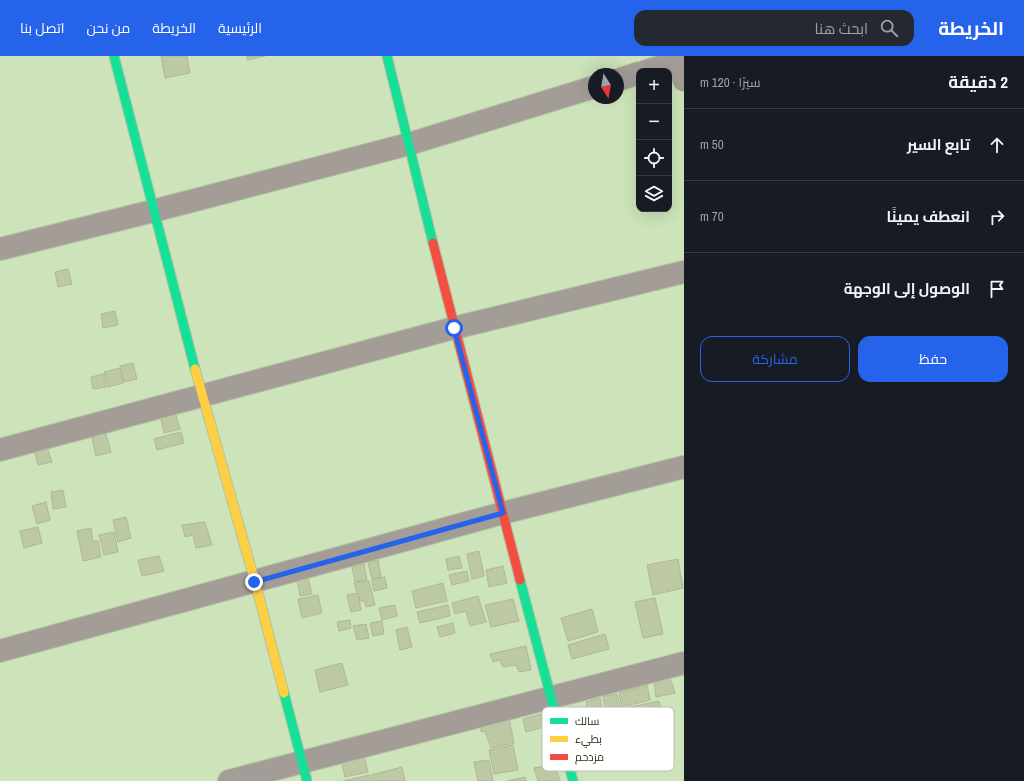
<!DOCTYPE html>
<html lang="ar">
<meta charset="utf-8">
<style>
:root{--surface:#171b24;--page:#242831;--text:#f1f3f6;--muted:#9ea1a6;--line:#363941;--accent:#2563eb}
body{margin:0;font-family:"Archivo Narrow",Cairo,sans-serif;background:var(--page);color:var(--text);direction:rtl}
.controls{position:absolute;right:12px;top:12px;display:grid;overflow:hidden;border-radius:8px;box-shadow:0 4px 16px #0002}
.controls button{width:36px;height:36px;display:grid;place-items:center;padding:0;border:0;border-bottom:1px solid var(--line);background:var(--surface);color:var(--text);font:20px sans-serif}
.compass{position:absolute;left:588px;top:12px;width:36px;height:36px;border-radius:50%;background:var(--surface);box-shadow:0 4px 16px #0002;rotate:169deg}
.stop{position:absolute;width:12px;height:12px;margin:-9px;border:3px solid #2563eb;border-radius:50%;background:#fff}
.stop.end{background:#2563eb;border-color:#fff;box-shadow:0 1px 4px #0008}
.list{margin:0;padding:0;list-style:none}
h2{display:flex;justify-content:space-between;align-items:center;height:52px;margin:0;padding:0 16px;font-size:17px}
h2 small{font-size:13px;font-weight:400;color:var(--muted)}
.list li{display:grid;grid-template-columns:26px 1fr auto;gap:12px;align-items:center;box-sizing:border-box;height:72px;padding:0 16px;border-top:1px solid var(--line)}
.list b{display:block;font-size:15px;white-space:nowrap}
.list em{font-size:13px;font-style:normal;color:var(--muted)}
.actions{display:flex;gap:8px;padding:12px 16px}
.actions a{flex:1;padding:9px 0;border:1px solid var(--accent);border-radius:12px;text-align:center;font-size:14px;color:var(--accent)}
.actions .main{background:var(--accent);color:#fff}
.icon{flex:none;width:22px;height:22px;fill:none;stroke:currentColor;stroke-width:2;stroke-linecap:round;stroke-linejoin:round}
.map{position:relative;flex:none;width:684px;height:725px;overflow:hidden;direction:ltr}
header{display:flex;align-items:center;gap:24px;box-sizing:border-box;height:56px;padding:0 20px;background:var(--accent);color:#fff}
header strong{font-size:19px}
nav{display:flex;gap:22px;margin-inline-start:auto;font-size:14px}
.search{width:280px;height:36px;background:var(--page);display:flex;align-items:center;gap:10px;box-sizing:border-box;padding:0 14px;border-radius:12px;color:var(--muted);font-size:15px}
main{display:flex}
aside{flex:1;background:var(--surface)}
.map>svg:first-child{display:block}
</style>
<header>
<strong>الخريطة</strong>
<div class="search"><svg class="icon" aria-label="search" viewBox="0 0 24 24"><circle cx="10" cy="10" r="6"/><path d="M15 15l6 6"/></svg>ابحث هنا</div>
<nav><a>الرئيسية</a><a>الخريطة</a><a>من نحن</a><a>اتصل بنا</a></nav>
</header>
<main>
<aside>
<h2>2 دقيقة<small>سيرًا · 120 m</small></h2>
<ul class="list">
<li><svg class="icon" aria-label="ahead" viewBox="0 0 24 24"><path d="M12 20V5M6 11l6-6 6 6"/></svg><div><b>تابع السير</b></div><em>50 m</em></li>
<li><svg class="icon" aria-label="right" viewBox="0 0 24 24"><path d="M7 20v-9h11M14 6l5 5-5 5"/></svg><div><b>انعطف يمينًا</b></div><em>70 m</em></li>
<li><svg class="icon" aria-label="arrive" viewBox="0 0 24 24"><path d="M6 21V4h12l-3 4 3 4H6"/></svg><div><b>الوصول إلى الوجهة</b></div></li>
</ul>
<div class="actions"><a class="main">حفظ</a><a>مشاركة</a></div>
</aside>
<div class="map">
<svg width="684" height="725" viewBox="0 0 684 725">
<rect width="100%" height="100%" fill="#cde3ba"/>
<g fill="#bdc8a5" stroke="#aeb896">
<polygon points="161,0 187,0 190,17 165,22"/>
<polygon points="247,0 265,0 247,4"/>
<polygon points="68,213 72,228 58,231 55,216"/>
<polygon points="115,255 118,269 103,272 101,258"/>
<polygon points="133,307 137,323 124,326 120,310"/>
<polygon points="120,312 123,327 108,331 104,316"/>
<polygon points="103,318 106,331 93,333 91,321"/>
<polygon points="175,355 180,373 164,377 160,359"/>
<polygon points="105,375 111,396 96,400 91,378"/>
<polygon points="181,376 184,387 157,394 154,383"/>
<polygon points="47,391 52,406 38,409 34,394"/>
<polygon points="63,434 66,451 53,453 51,436"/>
<polygon points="46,446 50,464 37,468 32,450"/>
<polygon points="126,461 131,482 118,486 113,464"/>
<polygon points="205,466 212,489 196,492 193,479 185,481 182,469"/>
<polygon points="38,471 42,487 24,492 20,475"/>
<polygon points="91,472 93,485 98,485 101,501 83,505 77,475"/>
<polygon points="114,476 118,496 104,499 99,479"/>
<polygon points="479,495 484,520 472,523 467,498"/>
<polygon points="159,500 164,515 142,520 138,504"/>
<polygon points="459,500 462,512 448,514 446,503"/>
<polygon points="678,503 683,532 653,539 647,509"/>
<polygon points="378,504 381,521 372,523 368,506"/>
<polygon points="364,508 367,524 355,526 352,511"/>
<polygon points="503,510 507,527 489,531 486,514"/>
<polygon points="467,515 469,525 452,529 449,519"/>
<polygon points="385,521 387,532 374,535 372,524"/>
<polygon points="308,522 312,538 300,540 297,524"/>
<polygon points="369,525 375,549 366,551 364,545 360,545 354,527"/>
<polygon points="443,527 447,545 416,552 412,535"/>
<polygon points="358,537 361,554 351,556 347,539"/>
<polygon points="318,539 322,557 302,562 298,543"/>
<polygon points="478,540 486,566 470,570 466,555 455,558 452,547"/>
<polygon points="655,542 663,578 643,582 635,546"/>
<polygon points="513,543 519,565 491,571 485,549"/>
<polygon points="395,549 397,560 382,564 379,552"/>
<polygon points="448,549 450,560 420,567 417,556"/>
<polygon points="592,553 598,576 568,585 561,562"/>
<polygon points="350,564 351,572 339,575 337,566"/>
<polygon points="382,565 384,578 373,580 370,567"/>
<polygon points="453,567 455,577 440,581 437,571"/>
<polygon points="366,568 369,582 357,584 353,570"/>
<polygon points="407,571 412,591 400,594 396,574"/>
<polygon points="605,578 609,593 572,603 568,589"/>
<polygon points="526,590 531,614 519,616 516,609 503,611 500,604 493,606 490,598"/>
<polygon points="342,607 348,629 320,636 315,614"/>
<polygon points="669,622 672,627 675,637 656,641 654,625"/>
<polygon points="647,629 650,644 622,651 619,637"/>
<polygon points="617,638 620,651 606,654 603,640"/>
<polygon points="600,642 604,660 590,663 586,646"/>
<polygon points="659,645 662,657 624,665 621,653"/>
<polygon points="541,658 544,671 526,676 523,663"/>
<polygon points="509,662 514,687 491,692 485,675 481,676 481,668"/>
<polygon points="513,689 518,714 494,718 489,694"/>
<polygon points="364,700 368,716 345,721 341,704"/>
<polygon points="489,704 493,725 478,725 474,706"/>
<polygon points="555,708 560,725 538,725 534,712"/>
<polygon points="402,711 405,725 373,725 371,719"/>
<polygon points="369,719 371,725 343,725"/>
<polygon points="525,721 526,725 507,725"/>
</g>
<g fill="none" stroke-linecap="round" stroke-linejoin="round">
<g stroke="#b2c2a2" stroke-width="24">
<g id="street">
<polyline points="678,0 684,24"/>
<polyline points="646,15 684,4"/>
<polyline points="618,24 639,17"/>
<polyline points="0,193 153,155 409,88 594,31"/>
<polyline points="0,394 454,272 684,216"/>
<polyline points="0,595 503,457 684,411"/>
<polyline points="229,725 684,607"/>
</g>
</g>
<g stroke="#b2c2a2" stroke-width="11">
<g id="fast">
<polyline points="114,0 195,313"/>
<polyline points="387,0 433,187"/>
<polyline points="520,524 573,725"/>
<polyline points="284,637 307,725"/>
</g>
</g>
<g stroke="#b2c2a2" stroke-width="11">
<polyline id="slow" points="195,313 255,526 284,637"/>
</g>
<g stroke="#b2c2a2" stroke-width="11">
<polyline id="jam" points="433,187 520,524"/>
</g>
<use href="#street" stroke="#a39c97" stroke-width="22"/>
<use href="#fast" stroke="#16e098" stroke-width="9"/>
<use href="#slow" stroke="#ffcf43" stroke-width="9"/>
<use href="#jam" stroke="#f24e42" stroke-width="9"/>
</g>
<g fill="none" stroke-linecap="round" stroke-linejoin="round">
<polyline stroke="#2563eb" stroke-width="5" points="254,526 503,457 454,272"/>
</g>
<rect x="542" y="651" width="132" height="64" rx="6" fill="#fff" stroke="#bbbfb6" stroke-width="1"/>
<rect x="550" y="662" width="18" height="6" fill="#16e098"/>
<rect x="550" y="680" width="18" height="6" fill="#ffcf43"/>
<rect x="550" y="698" width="18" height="6" fill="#f24e42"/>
<g font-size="11" fill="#1c2b0d">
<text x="575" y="669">سالك</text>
<text x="575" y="687">بطيء</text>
<text x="575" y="705">مزدحم</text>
</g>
</svg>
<div class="controls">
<button>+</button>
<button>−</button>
<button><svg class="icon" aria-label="locate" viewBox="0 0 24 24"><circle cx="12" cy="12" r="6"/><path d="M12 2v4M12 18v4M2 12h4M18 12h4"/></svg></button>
<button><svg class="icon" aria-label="layers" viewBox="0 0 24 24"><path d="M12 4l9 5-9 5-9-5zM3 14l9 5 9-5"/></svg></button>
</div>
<svg class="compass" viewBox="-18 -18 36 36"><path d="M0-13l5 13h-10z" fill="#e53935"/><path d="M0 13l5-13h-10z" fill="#9ea1a6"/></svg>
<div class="stop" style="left:454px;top:272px"></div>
<div class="stop end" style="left:254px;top:526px"></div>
</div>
</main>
